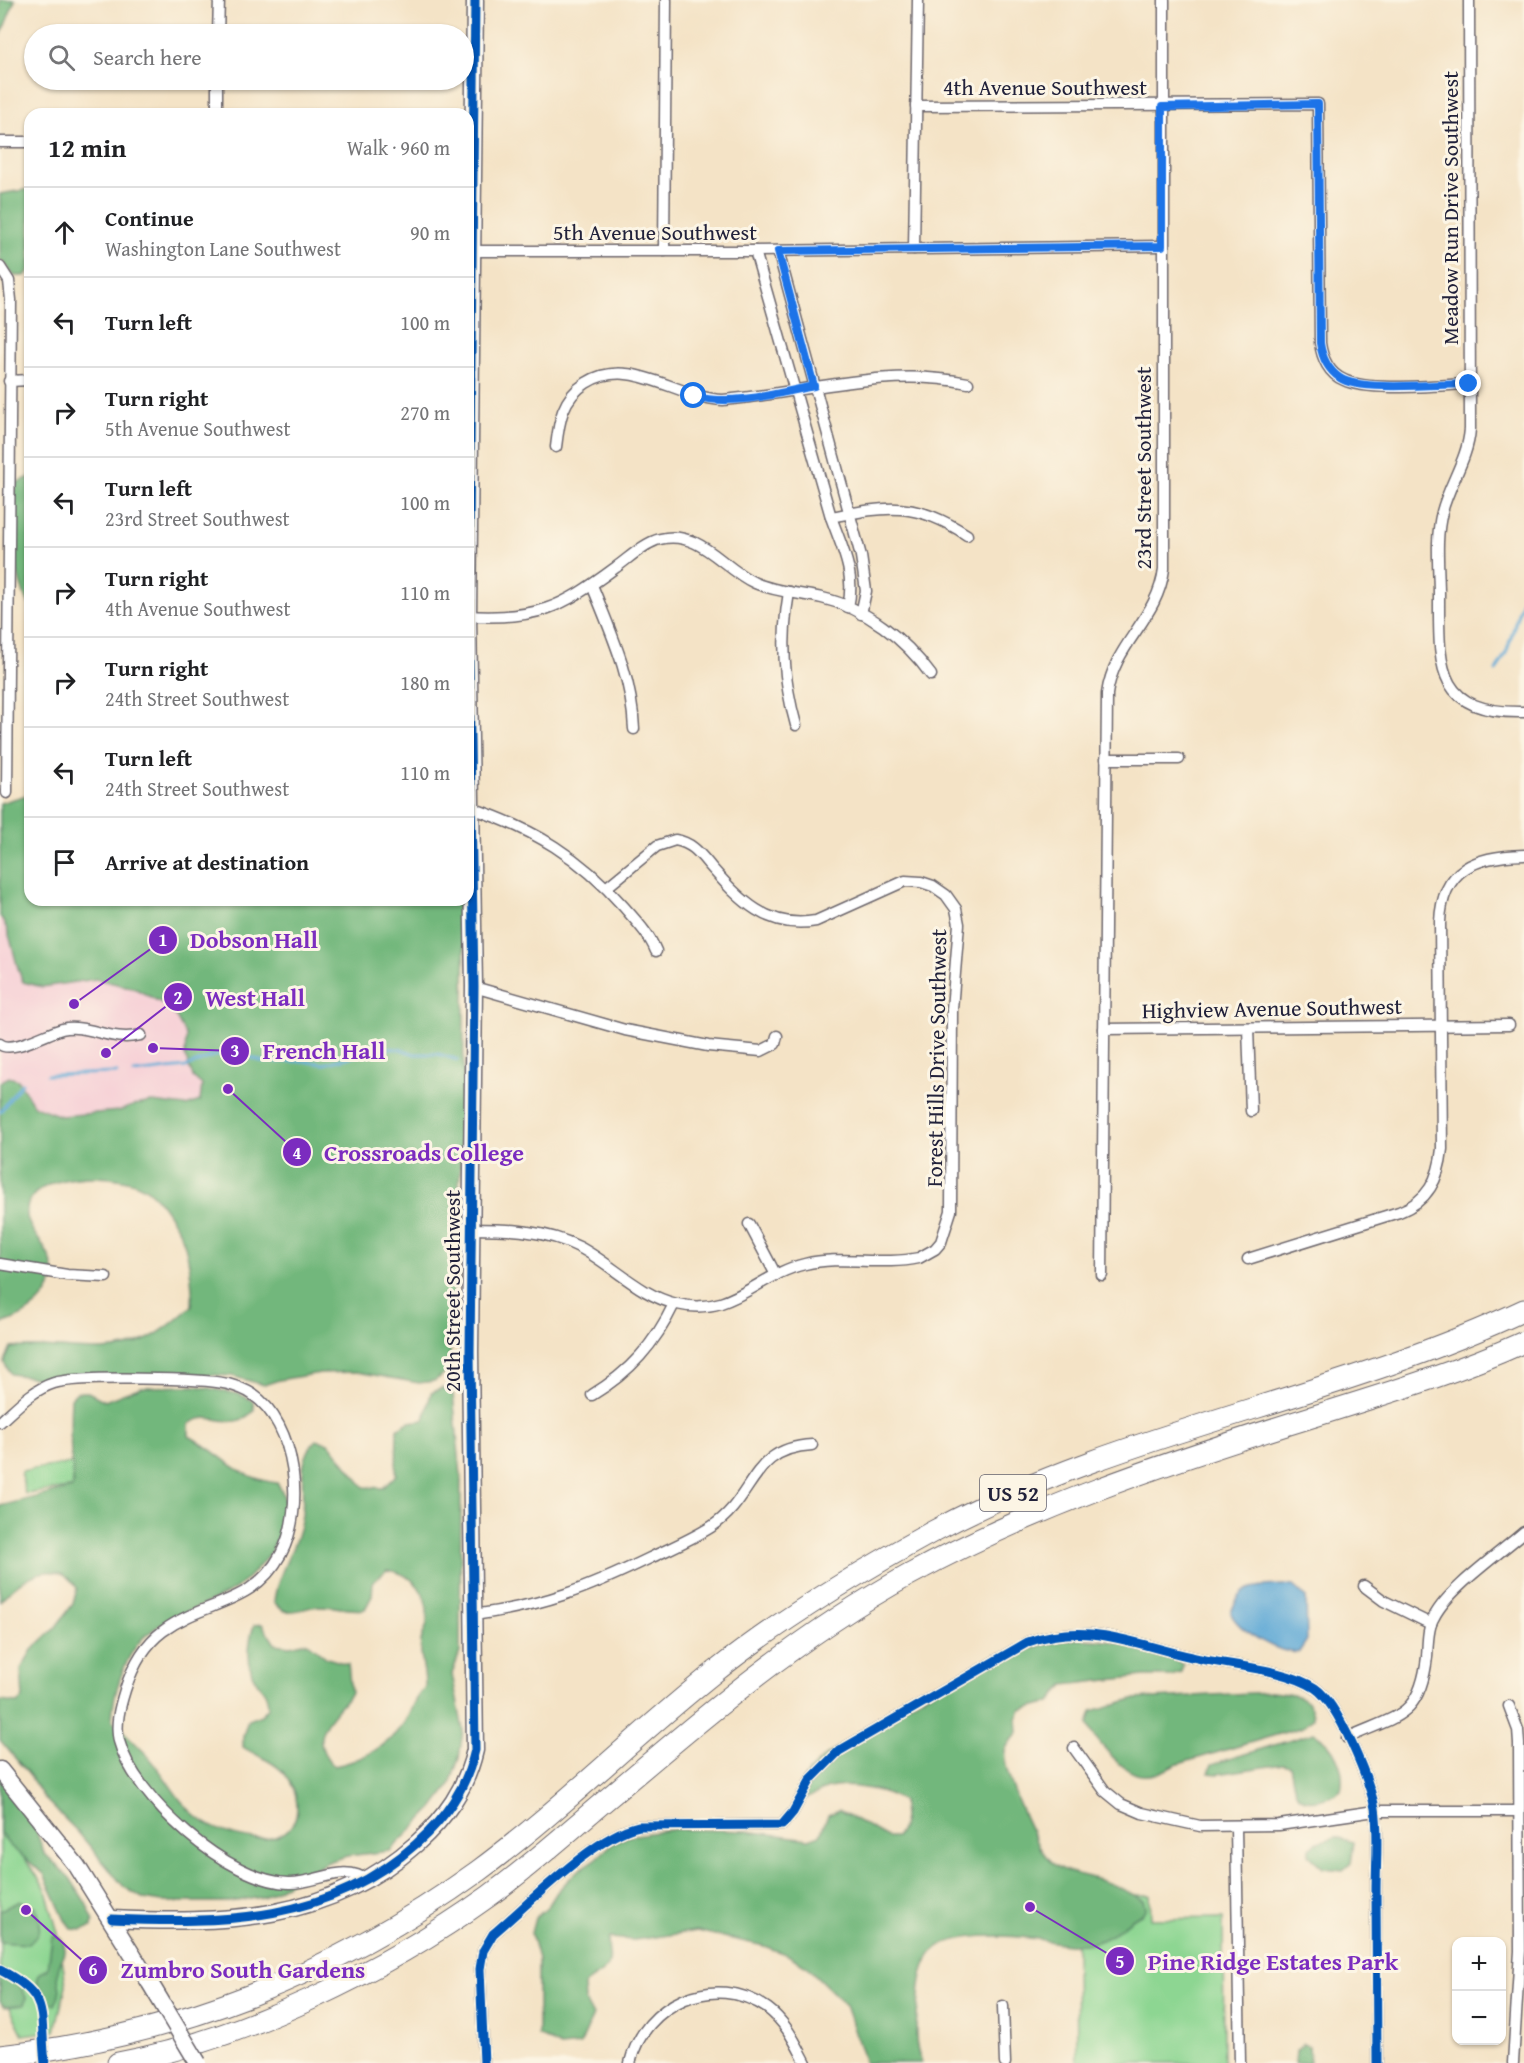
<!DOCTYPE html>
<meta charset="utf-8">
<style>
:root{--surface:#fff;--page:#f6f6f6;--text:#202124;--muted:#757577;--line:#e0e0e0}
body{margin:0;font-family:"Gentium Book Plus",serif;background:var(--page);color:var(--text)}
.controls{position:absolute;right:18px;bottom:18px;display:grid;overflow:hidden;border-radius:12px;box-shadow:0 2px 4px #0004}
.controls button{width:54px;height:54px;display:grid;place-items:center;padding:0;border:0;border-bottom:2px solid var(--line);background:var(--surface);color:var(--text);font:30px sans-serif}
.stop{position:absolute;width:18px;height:18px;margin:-14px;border:4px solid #1a73e8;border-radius:50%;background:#fff}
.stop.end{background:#1a73e8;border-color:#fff;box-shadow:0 2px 6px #0008}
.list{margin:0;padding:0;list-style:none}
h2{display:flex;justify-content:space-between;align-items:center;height:78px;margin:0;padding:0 24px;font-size:26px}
h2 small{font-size:20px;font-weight:400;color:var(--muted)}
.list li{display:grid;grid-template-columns:39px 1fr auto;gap:18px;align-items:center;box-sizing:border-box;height:90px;padding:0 24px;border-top:2px solid var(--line)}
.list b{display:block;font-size:22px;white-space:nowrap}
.list p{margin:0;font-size:20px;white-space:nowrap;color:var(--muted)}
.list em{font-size:20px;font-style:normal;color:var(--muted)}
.icon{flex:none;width:33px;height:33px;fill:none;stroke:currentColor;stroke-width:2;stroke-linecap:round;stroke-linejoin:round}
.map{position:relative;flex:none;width:1524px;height:2063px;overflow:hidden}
.search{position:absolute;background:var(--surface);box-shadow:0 2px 4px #0004;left:24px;top:24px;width:450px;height:66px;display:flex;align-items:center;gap:15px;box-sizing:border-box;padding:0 21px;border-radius:33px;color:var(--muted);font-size:22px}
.panel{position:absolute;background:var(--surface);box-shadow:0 2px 4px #0004;left:24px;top:108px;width:450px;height:798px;border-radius:18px}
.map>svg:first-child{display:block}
</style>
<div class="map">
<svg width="1524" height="2063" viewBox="0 0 1524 2063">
<rect width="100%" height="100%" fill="#fcf5e5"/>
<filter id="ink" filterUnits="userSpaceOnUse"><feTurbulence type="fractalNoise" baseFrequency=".0167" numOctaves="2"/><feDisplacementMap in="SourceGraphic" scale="12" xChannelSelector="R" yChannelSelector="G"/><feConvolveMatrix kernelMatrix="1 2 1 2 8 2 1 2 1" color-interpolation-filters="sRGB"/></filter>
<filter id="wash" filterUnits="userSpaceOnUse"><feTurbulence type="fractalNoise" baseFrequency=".008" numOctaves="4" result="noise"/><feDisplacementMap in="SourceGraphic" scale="24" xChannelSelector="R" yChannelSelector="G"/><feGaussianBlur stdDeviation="1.35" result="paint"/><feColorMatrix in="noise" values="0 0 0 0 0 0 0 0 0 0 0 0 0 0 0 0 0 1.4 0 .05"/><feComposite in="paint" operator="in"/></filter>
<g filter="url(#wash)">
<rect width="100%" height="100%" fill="#f4e3c6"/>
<polygon fill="#f6cfd6" points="0,818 30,900 455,1150 7,1149 0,1255"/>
<g fill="#8dd692" stroke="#587c66" stroke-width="1.5">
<polygon points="72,1463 76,1487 25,1494 21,1471"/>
<polygon points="0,1824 45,1887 58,1933 66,1985 55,2031 23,2035 0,1987"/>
<polygon points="1036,1857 1083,1895 1150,1895 1151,1919 1223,1918 1224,2063 1077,2063 1076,1942"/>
</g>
<g fill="#72b77c" stroke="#4a6c5c" stroke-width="1.5">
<polygon points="0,0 15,0 0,38"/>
<polygon points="30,189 30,269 25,276 14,276 0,259 0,194"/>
<path d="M 30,477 L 30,605 C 13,580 8,512 16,483 Z"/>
<path d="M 30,794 L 30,900 L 465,900 L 463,1113 L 450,1355 L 446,1373 L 434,1381 L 419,1383 L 357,1372 L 320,1373 L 279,1380 L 264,1385 L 232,1376 L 193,1374 L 38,1378 L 11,1374 L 4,1363 L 11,1348 C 54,1342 103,1360 143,1341 C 162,1333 177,1319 192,1306 C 193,1286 189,1249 179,1231 C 170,1217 162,1202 149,1191 C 125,1171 41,1170 28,1204 C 21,1226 45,1242 51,1261 C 62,1293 26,1318 0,1324 L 0,1082 L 9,1077 L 18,1080 L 34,1106 L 61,1116 L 119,1111 L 135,1105 L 152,1102 L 186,1106 L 200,1101 L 202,1085 L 193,1077 L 185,1056 L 186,1036 L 171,1008 L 134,988 L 96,979 L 42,987 L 23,982 C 13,960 13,935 0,916 L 0,803 Z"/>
<path d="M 197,1386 L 239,1394 L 253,1401 L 254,1410 C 231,1436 214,1407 189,1424 L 189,1436 C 223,1454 234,1477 277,1483 C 286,1494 285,1504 284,1518 C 281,1535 273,1550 262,1563 C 252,1574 241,1586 228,1593 C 200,1609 165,1616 142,1639 C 124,1658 113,1694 112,1720 C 123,1732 136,1743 147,1755 C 165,1774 176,1800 196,1816 C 214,1832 255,1845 278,1836 C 306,1824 299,1788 282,1771 C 270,1759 256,1756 243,1747 L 243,1736 L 248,1720 L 261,1715 L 268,1708 C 268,1688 258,1688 252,1674 C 247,1658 249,1640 254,1625 L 262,1624 L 275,1644 L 290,1646 L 307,1642 L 327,1658 L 348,1664 L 351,1693 C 332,1718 304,1736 334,1766 C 358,1762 389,1746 403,1725 C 411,1712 413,1698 425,1688 C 426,1672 419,1657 421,1641 C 422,1635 426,1629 427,1623 C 430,1594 415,1574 387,1570 L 373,1582 L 372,1596 L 365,1609 C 348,1612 335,1605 318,1606 C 307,1607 297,1613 285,1611 C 281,1609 277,1606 274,1602 C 277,1571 298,1547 302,1515 C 305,1488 296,1462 316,1440 L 329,1443 L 364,1487 L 383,1488 L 396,1475 L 397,1429 L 409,1422 L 424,1420 L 431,1393 L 442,1388 L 453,1394 L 461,1476 L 460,1652 L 452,1674 L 463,1730 L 459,1758 L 449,1787 L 433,1808 L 390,1851 L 347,1856 L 328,1862 L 263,1897 L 229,1902 L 162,1902 L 144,1899 L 124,1887 L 77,1831 L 44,1798 L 30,1776 L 0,1740 L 0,1701 L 18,1703 L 23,1698 L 21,1669 L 32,1650 L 55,1628 L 73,1604 L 77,1588 C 56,1555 19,1579 0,1601 L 0,1506 L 72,1488 C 75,1475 72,1468 71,1455 C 70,1436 70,1417 71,1398 L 77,1392 L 88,1392 L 105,1401 L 141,1387 Z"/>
<path d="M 1067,1639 C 1100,1639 1156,1643 1183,1665 L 1181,1672 L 1172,1676 L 1144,1676 L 1064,1685 L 1050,1702 L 1021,1710 L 1017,1719 L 1018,1732 C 1014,1737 1007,1744 1005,1751 C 1001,1769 1036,1848 1050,1861 C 1064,1874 1084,1874 1102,1881 C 1116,1885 1130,1893 1144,1900 L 1146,1907 L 1143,1913 C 1120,1923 1115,1941 1084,1944 C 1065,1946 1048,1940 1030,1938 C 1006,1935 955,1933 936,1949 C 924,1959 920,1981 919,1996 C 917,2018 912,2043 922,2063 L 865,2063 L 846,2005 L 805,1965 L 788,1955 L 764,1946 L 697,1931 L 634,1940 L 609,1938 C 606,1947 611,1954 609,1962 C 606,1973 591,1978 584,1985 L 585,2001 L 593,2016 L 580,2045 L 560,2047 L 538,2035 L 538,1959 L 531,1933 L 535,1918 L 547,1908 L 557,1892 L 576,1872 L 596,1859 L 612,1844 L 629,1836 L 676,1829 L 746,1831 L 809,1839 L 820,1835 L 828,1815 L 839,1810 L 887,1837 L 897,1837 C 905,1825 905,1815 902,1801 C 887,1790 848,1783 829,1788 C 822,1790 814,1795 807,1798 L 800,1793 L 801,1785 L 808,1772 L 825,1756 L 905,1706 L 997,1656 Z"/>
<path d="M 1271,1692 C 1290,1694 1313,1694 1313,1718 L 1303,1727 L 1175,1765 C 1146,1782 1132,1778 1110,1754 C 1101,1745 1092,1735 1088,1724 L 1092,1711 L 1133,1699 Z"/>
<path d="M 1314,1733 C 1334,1744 1346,1769 1341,1790 C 1332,1798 1306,1807 1297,1794 C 1293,1787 1292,1774 1290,1766 L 1283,1764 L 1218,1774 L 1209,1773 L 1212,1764 Z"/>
<polygon points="0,1776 30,1813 44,1853 70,1878 86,1903 93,1919 92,1927 82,1930 72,1929 65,1920 44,1874 9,1845 0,1833"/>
<polygon points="1335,1837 1354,1842 1351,1863 1343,1870 1323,1868 1309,1855 1310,1848 1316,1843"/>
<path d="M 20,1901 L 36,1908 C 42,1923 42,1933 29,1944 L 0,1942 L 0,1910 Z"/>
<path d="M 52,1936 L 61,1938 C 71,1956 60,1956 58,1971 C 56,1986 65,1984 55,2005 L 48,2001 L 37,1982 L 39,1974 L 48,1969 Z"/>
<polygon points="0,1974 19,1984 26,1997 24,2005 5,2007 0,2002"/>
<polygon points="1303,2044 1309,2046 1310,2063 1295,2063 1296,2051"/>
</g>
<path fill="#5ea9d6" stroke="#406688" stroke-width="1.5" d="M 1283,1585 L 1293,1586 L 1306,1597 L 1307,1640 L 1299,1652 C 1282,1656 1236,1630 1231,1613 C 1241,1583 1255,1587 1283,1585 Z"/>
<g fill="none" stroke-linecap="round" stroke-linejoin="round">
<g stroke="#5ea9d6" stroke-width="3">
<polyline points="1496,671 1507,651 1524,593"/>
<polyline points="134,1073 186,1067 213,1056 240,1053 263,1062 304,1061 324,1064 384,1048 399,1049 415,1054 438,1054 458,1060"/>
<polyline points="47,1075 117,1073"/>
<polyline points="0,1112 22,1083"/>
</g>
</g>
</g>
<g filter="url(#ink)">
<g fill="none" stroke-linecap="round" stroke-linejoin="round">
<g stroke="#6c666c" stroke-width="13">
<g id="street">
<path d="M 1469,0 L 1470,429 C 1468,459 1449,484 1442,512 C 1435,539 1439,568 1439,595 C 1439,666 1435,714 1524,712"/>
<polyline points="218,34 219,0"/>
<path d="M 916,106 L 1318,104 L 1320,343 C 1322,358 1329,374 1344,380 C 1368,392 1440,385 1469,384"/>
<polyline points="217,114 217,80"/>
<polyline points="0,142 30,142"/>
<polyline points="914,249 918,0"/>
<polyline points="472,251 755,251 1162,246"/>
<polyline points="664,251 666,0"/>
<path d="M 755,251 L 831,517 C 842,548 856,573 848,607"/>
<polyline points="778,251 861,556 866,591 861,614"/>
<polyline points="0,267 9,281 11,300 7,793"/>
<polyline points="9,381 30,380"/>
<path d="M 556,447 C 559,421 562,398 586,383 C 630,355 677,398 723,400 C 806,393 884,366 968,383"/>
<path d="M 831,517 C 888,506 916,501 967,535"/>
<path d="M 592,585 C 611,633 632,677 634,729"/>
<path d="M 789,592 C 781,639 783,679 796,725"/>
<path d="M 468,616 C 536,620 561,608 615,568 C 628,559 644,543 660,539 C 700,529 723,569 755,583 C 776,592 800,593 822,598 C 866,608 905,639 931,675"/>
<polyline points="1106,759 1179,759"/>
<path d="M 471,808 C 534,829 580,857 624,907 C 636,921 649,934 656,951"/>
<polyline points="474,987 625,1030 708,1046 761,1051 775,1044 777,1036"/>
<polyline points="1248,1028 1251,1111"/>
<polyline points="1104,1029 1509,1025"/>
<path d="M 0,1044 C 11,1054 47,1033 62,1029 C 88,1023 111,1043 141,1035"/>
<polyline points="749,1224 776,1275"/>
<path d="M 471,1229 C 508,1229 546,1230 579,1247 C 612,1264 640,1296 677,1304 C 733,1317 756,1275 805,1264 C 842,1255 881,1266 919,1258 L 935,1249 L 941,1242 L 951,1211 L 952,1009 L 959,924 L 956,909 L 946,895 L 933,886 L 921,882 L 905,881 L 816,921 C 768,930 740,900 711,867 C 700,854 693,843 675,840 L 657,846 L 607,887"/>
<path d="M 1248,1259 L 1399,1212 C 1428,1201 1439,1179 1442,1149 L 1440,922 C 1442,868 1476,856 1524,855"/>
<polyline points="0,1264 67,1275 106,1277"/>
<path d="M 1102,1275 L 1107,694 C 1114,643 1158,619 1164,569 L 1164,0"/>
<path d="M 592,1395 C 630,1372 655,1344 674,1304"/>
<path d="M 0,1422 C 17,1407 32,1390 54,1383 C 77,1376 203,1378 228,1384 C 235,1386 246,1390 252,1394 C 297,1424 305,1509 281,1554 C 253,1606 205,1600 163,1631 C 144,1645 132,1668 125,1690 C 120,1706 115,1724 119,1741 C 134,1798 229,1882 289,1883 C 316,1884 344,1862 368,1881"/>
<polyline points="1364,1586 1384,1601 1431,1624"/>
<path d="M 474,1615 C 545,1605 586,1589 650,1558 C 671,1548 692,1539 711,1527 C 756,1498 749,1448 812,1445"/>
<polyline points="1509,1706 1518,1730 1519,1744 1520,1951 1513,2063"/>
<path d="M 1347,1738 C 1397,1715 1420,1718 1427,1657 C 1428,1645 1427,1628 1434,1617 C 1448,1589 1499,1554 1524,1532"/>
<polyline points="1074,1748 1105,1791 1121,1804 1142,1813 1200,1826 1279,1825 1375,1811 1519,1811"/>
<polyline points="1236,1827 1240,2063"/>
<polyline points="1003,2006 1005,2063"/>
<path d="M 484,2063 L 480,1969 L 483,1951 L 493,1934 C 530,1903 594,1836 639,1826 L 782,1825 L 793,1812 L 811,1779 L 839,1751 L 1028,1642 C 1089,1621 1133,1644 1192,1657 C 1228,1666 1284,1668 1315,1688 C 1339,1704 1369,1780 1375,1808 C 1379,1834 1376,1864 1376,1890 C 1376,1948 1377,2005 1377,2063"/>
<path d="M 630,2063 C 644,2004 714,1971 767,2008 C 786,2022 795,2042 806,2063"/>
</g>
</g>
<g stroke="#6c666c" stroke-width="19">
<g id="secondary">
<polyline points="0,1770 77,1866 150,1983"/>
<path d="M 112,1919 C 223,1924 329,1922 416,1844 C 446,1817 466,1789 475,1750 L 470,1352 L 474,987 L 468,616 L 475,0"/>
</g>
</g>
<g stroke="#6c666c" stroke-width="23">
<g id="highway">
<path d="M 0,2056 C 174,2037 336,1974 478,1871 C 561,1810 635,1735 716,1671 C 784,1617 859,1572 934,1531 C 1122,1430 1333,1400 1524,1310"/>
<path d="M 118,2063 C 243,2040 386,1970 489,1896 C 532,1865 572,1828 613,1794 C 707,1714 801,1634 909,1575 C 1032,1508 1157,1466 1289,1424 C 1368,1399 1449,1376 1524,1342"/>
</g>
</g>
<use href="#street" stroke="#fff" stroke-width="10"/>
<use href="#secondary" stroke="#fff" stroke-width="16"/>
<use href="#highway" stroke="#fff" stroke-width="21"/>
<g stroke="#6c666c" stroke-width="19" stroke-linecap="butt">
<polyline id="secondary-bridge" points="150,1983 198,2063"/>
</g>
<use href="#secondary-bridge" stroke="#fff" stroke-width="16"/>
<g stroke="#fcf5e5" stroke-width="13">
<g id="cycleway">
<path d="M 112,1919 C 223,1924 329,1922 416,1844 C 446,1817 466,1789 475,1750 L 470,1352 L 474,987 L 468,616 L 475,0"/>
<path d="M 0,1970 C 52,1996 39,2012 45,2063"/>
<path d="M 484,2063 L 480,1969 L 483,1951 L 493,1934 C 530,1903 594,1836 639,1826 L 782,1825 L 793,1812 L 811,1779 L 839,1751 L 1028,1642 C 1089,1621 1133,1644 1192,1657 C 1228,1666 1284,1668 1315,1688 C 1339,1704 1369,1780 1375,1808 C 1379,1834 1376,1864 1376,1890 C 1376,1948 1377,2005 1377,2063"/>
</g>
</g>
<use href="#cycleway" stroke="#0057b8" stroke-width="9"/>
</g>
</g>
<g fill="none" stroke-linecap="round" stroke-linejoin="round" filter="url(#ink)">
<path stroke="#1a73e8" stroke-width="8" d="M 694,396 C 731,407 778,393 814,386 L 778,251 L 1162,246 L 1162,107 L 1318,104 L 1320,343 C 1322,357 1328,370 1340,378 C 1359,392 1442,384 1469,384"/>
</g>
<g text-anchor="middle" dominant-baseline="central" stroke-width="6" stroke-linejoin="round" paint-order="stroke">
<rect fill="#fcf5e5" stroke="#63616e" stroke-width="1.5" x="980" y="1475" width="66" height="36" rx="4.5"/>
<g font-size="21" font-weight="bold" fill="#22223b">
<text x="1013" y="1493">US 52</text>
</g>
<g font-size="22" fill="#22223b" stroke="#fcf5e5">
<text x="1045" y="87">4th Avenue Southwest</text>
<text transform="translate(1450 208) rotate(-90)">Meadow Run Drive Southwest</text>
<text x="655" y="232">5th Avenue Southwest</text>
<text transform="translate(1143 468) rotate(-90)">23rd Street Southwest</text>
<text transform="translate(1272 1008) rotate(-1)">Highview Avenue Southwest</text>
<text transform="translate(936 1058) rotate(-89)">Forest Hills Drive Southwest</text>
<text transform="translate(452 1291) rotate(-90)">20th Street Southwest</text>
</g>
</g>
<path fill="none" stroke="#7b2cbf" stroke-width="2" d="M74 1004L163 940M106 1053L178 997M153 1048L235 1051M228 1089L297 1152M1030 1907L1120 1961M26 1910L93 1970"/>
<g fill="#7b2cbf" stroke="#fcf5e5" stroke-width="2">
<circle cx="74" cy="1004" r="6"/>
<circle cx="106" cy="1053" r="6"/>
<circle cx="153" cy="1048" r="6"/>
<circle cx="228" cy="1089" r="6"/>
<circle cx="1030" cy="1907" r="6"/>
<circle cx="26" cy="1910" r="6"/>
<circle cx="163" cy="940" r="15"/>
<circle cx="178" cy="997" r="15"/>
<circle cx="235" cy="1051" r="15"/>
<circle cx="297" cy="1152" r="15"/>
<circle cx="1120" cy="1961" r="15"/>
<circle cx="93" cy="1970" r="15"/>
</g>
<g font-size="18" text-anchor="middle" font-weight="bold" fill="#fff">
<text x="163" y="946">1</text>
<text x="178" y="1004">2</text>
<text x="235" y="1057">3</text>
<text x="297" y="1159">4</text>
<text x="1120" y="1968">5</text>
<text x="93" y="1976">6</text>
</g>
<g font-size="24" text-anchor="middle" font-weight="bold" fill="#7b2cbf" stroke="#fcf5e5" stroke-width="6" stroke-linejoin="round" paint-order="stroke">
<text x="254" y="948">Dobson Hall</text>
<text x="255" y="1006">West Hall</text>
<text x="324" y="1059">French Hall</text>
<text x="424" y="1161">Crossroads College</text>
<text x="1273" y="1970">Pine Ridge Estates Park</text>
<text x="243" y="1978">Zumbro South Gardens</text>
</g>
</svg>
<div class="controls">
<button>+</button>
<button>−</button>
</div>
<div class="stop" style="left:694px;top:396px"></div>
<div class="stop end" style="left:1469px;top:384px"></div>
<div class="search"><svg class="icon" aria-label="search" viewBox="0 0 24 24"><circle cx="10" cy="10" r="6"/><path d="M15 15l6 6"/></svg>Search here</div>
<section class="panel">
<h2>12 min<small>Walk · 960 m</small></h2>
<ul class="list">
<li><svg class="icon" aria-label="ahead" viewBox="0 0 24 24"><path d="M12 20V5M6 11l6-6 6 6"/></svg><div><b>Continue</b><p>Washington Lane Southwest</p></div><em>90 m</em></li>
<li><svg class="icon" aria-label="left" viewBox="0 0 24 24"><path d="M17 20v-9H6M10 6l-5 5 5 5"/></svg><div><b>Turn left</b></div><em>100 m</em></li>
<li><svg class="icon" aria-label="right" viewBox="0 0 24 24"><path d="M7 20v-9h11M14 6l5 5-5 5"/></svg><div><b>Turn right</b><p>5th Avenue Southwest</p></div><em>270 m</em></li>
<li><svg class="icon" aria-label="left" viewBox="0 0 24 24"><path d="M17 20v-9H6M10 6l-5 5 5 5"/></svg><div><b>Turn left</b><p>23rd Street Southwest</p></div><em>100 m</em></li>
<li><svg class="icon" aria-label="right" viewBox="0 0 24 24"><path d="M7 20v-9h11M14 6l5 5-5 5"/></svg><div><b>Turn right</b><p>4th Avenue Southwest</p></div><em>110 m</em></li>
<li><svg class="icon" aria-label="right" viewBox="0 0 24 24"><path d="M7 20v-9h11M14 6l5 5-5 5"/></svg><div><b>Turn right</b><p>24th Street Southwest</p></div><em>180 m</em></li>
<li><svg class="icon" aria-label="left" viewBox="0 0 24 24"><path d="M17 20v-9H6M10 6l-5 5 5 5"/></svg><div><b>Turn left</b><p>24th Street Southwest</p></div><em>110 m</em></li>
<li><svg class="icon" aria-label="arrive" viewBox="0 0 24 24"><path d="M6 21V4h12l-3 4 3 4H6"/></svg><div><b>Arrive at destination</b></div></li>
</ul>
</section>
</div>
